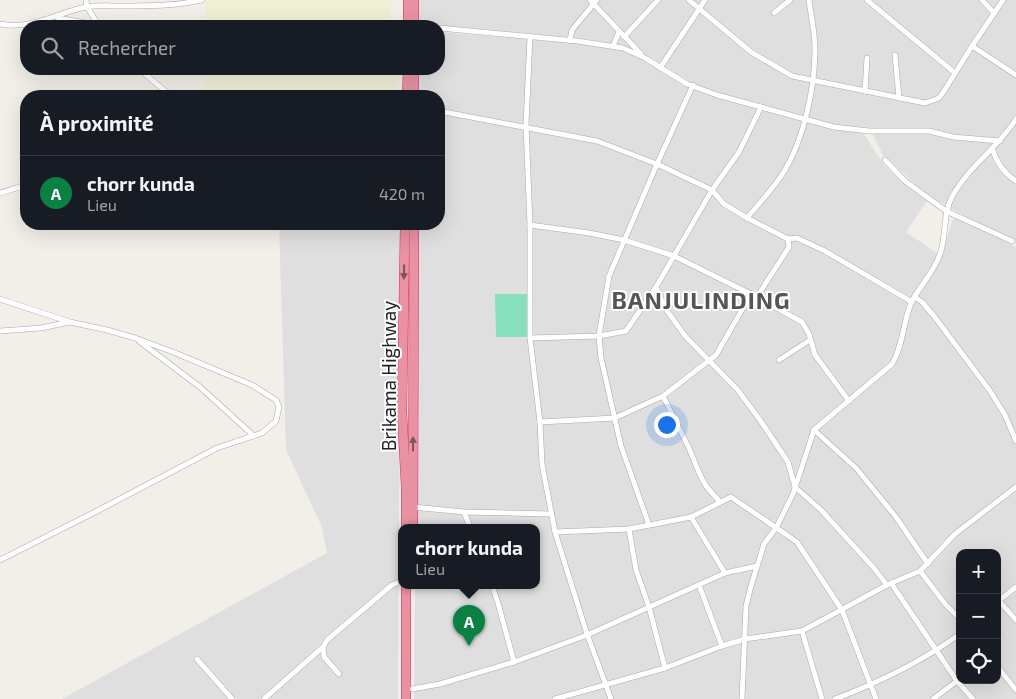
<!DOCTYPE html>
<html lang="fr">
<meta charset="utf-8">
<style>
:root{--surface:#171b24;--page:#20242c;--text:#f1f3f6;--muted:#9ea1a6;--line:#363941;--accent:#0b8043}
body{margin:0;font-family:"Exo 2",sans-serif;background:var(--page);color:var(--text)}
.controls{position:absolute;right:15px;bottom:15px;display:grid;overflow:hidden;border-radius:10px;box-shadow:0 5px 20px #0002}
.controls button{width:45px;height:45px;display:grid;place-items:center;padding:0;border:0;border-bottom:1px solid var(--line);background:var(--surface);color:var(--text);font:25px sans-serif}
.you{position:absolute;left:666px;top:424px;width:18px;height:18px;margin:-12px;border:4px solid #fff;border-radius:50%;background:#1a73e8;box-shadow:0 0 0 8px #1a73e833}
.badge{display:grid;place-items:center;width:32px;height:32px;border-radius:50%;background:var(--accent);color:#fff;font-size:16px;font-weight:700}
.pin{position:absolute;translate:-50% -41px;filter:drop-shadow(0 1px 2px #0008)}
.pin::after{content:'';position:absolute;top:26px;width:18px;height:15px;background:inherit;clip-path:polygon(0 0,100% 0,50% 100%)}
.popup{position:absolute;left:398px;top:524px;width:142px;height:65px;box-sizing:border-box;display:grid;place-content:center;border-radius:10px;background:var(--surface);filter:drop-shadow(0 1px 4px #0005);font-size:16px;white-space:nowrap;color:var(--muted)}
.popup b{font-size:19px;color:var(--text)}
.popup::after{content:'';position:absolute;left:50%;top:100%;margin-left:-10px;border:10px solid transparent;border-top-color:var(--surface)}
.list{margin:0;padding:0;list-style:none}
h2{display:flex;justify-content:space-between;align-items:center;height:65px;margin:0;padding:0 20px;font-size:21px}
h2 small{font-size:16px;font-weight:400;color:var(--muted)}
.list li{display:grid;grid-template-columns:32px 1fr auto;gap:15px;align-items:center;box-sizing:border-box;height:75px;padding:0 20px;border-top:1px solid var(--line)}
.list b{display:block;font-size:19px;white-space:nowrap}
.list p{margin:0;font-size:16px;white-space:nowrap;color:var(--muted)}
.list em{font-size:16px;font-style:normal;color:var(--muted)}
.icon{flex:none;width:28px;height:28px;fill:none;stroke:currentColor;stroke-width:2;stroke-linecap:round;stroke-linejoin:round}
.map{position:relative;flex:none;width:1016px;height:699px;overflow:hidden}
.search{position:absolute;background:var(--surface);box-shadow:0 5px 20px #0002;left:20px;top:20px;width:425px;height:55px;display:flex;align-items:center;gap:12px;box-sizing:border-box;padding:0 18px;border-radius:20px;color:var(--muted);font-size:19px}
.panel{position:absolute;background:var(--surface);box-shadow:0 5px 20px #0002;left:20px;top:90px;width:425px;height:140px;border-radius:20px}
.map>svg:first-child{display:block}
</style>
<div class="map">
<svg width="1016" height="699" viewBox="0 0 1016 699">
<rect width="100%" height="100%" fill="#f2efe9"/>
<g fill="#e0dfdf" fill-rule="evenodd">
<polygon points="417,0 1016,0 1016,243 950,208 924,192 883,155 870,129 844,127 810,118 726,95 691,83 641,52 587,39 417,23"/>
<path d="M 439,32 L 608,46 L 626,51 L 713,95 L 811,124 L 862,133 L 865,136 L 884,165 L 911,190 L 927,201 L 906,232 L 941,256 L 953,219 L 958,216 L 1016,247 L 1016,699 L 414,699 L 415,585 L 536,585 L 536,527 L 415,527 L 416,224 L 439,224 L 439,96 L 417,96 L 417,69 L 439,69 ZM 960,553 L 997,553 L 997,680 L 960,680 Z"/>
<polygon points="279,224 401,224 398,699 62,699 327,553 322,527 286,450"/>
</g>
<g fill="#eef0d5">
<polygon points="206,0 391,0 390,26 206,26"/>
<polygon points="205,69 398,69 397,96 205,96"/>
</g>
<polygon fill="#88e0be" points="495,294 527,294 527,337 496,337"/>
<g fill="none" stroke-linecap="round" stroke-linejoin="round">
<g stroke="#a9a9a9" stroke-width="6">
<g id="street">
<polyline points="86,0 87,7 99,26"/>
<polyline points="590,0 641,54"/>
<polyline points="689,0 751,52 792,76 925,103 939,98 944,91 972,46 1003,0"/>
<polyline points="867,0 955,73"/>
<polyline points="982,0 994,13"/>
<polyline points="774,13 790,0"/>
<polyline points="58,18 91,24 93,26"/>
<path d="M 0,24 C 32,30 56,13 86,7 C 97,5 110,6 121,6 C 147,6 176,6 202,0"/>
<polyline points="439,28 577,41 623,48 645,58 687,84 717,95 834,127 869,131 929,131 953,137 1000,141"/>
<polyline points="530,37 526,124 530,225 530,338 540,422 542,464 555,532 586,631 611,699"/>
<polyline points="624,37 658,0"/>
<polyline points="570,40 572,30 597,0"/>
<polyline points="613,46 619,32"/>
<polyline points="972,46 1016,75"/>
<polyline points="895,55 899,98"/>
<polyline points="660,68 705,0"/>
<polyline points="139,69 171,96"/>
<polyline points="865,91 867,58"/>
<polyline points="439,111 597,141 657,164 712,190 724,204 747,218 788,239 797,238 825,251 912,302"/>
<path d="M 992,148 C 996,162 1004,173 1016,181"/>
<polyline points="885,160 905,181 946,211 1012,241"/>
<polyline points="0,193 26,185"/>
<path d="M 747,218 C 759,203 775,187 785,170 C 804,138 815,87 815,49 C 815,33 811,16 809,0"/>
<polyline points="530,225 589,233 624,240 674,256 757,297 802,322 809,334 815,355 849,401"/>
<polyline points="656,287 665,308 686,337 737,389 760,420 788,462 795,487 821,510 873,567 887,585"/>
<polyline points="757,297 789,247 788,239"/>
<polyline points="915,297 922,302 934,316 990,391 1005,415 1016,441"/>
<polyline points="0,299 70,322 107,330 135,338 173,352 252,385 276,400 279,407 276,421 262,433 217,448 97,511 0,560"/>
<polyline points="0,331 41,328 70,322"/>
<polyline points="530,338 599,336 626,331 656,287 712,190 739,152 761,107"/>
<polyline points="139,341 200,387 254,436"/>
<polyline points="779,360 810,340"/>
<polyline points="663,396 689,448 700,475 706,486 720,502"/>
<polyline points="540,422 615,418 663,396 716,355 751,294"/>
<polyline points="814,430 856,468 896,517 928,564"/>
<polyline points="413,507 464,512 552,514"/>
<polyline points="464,512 470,527"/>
<polyline points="691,517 725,573"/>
<polyline points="649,525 621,446 601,358 599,336 609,276 657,164 693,85"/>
<polyline points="629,529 636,570 649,607 665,668"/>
<polyline points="555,532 629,529 691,517 731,497 797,542 842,610 876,699"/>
<polyline points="920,571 946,605 960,619"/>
<polyline points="891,583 957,681 973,699"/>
<polyline points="492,585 498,603 514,662"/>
<polyline points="699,585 722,646"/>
<polyline points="999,601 1016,620"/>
<polyline points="997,602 1016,587"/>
<polyline points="802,631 822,699"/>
<polyline points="197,659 232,699"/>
<polyline points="997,666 1016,690"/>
<polyline points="339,674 324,657 323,647 327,640 392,585 402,581"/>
<polyline points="412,689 440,684 514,662 587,635 725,573 757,566"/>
<polyline points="264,699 323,647"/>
<polyline points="555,699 665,668 722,646 745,639 802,631 887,585 920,571 955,534 1016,487"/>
<path d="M 742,699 L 746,606 L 751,586 L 764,544 L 776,528 L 793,494 L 814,430 L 892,364 C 903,346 903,323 911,303 C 919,286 934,273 940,254 C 947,235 942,214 953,195 C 969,166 999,147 1016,119"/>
<path d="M 835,699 C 880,682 921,662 960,634"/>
<polyline points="933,699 957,681"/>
</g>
</g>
<g stroke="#dc2a67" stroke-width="10">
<g id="highway">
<polyline points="408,26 408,0"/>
<polyline points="414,26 414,0"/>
<polyline points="414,69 414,96"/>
<polyline points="407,96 408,69"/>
<polyline points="405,224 402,412 406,487 406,527"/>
<polyline points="413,527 414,224"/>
<polyline points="406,699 406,585"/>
</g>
</g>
<use href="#street" stroke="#fff" stroke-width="5"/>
<use href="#highway" stroke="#e892a2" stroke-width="9"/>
</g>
<defs><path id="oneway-solid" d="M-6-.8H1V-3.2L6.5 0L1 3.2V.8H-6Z" transform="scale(1.25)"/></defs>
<g fill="#7b545c">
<use href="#oneway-solid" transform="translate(404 272) rotate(91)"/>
<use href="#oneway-solid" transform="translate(413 444) rotate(-90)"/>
</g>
<g text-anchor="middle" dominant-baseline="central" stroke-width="4" stroke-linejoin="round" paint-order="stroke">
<g font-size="19" fill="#222" stroke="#fff">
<text transform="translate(388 376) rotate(-90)">Brikama Highway</text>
</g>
<g font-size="24" font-weight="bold" letter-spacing="1" fill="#555" stroke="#fff">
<text x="701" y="299">BANJULINDING</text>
</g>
</g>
</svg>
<div class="controls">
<button>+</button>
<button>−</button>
<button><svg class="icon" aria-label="locate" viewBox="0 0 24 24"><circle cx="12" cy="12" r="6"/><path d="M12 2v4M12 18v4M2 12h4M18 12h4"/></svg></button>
</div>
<div class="you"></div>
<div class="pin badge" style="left:469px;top:646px">A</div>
<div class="popup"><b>chorr kunda</b>Lieu</div>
<div class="search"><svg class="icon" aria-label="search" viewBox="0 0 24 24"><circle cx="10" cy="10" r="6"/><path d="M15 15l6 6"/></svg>Rechercher</div>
<section class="panel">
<h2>À proximité<small></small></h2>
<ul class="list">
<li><span class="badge">A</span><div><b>chorr kunda</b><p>Lieu</p></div><em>420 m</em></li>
</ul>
</section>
</div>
